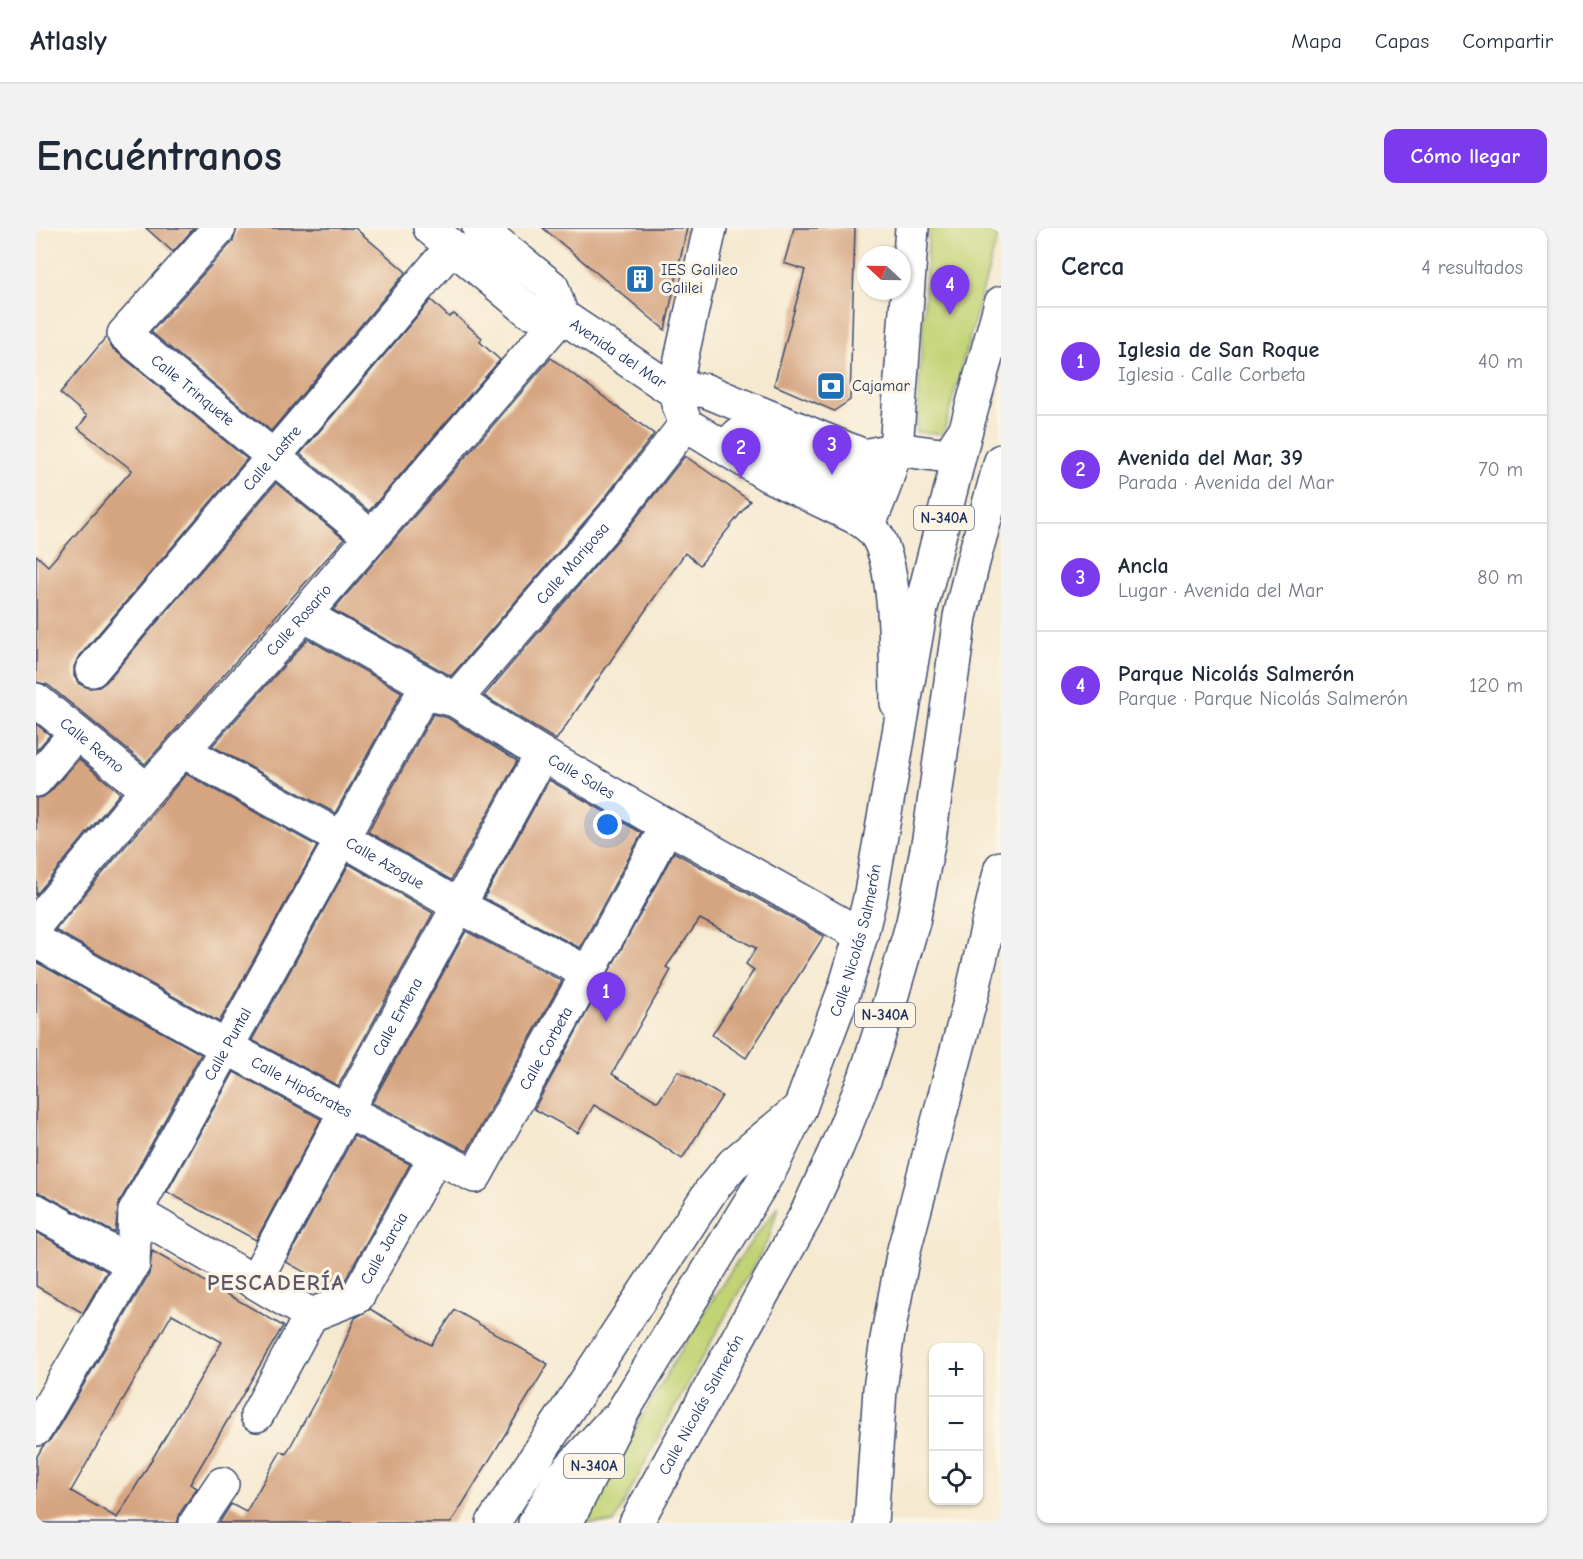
<!DOCTYPE html>
<html lang="es">
<meta charset="utf-8">
<style>
:root{--surface:#fff;--page:#f2f2f3;--text:#1f2937;--muted:#747a83;--line:#e0e1e3;--accent:#7c3aed}
body{margin:0;font-family:"Comic Neue",sans-serif;background:var(--page);color:var(--text)}
.controls{position:absolute;right:18px;bottom:18px;display:grid;overflow:hidden;border-radius:12px;box-shadow:0 2px 4px #0004}
.controls button{width:54px;height:54px;display:grid;place-items:center;padding:0;border:0;border-bottom:2px solid var(--line);background:var(--surface);color:var(--text);font:30px sans-serif}
.compass{position:absolute;left:821px;top:18px;width:54px;height:54px;border-radius:50%;background:var(--surface);box-shadow:0 2px 4px #0004;rotate:292deg}
.you{position:absolute;left:572px;top:597px;width:21px;height:21px;margin:-15px;border:4px solid #fff;border-radius:50%;background:#1a73e8;box-shadow:0 0 0 9px #1a73e833}
.badge{display:grid;place-items:center;width:39px;height:39px;border-radius:50%;background:var(--accent);color:#fff;font-size:20px;font-weight:700}
.pin{position:absolute;translate:-50% -50px;filter:drop-shadow(0 2px 3px #0008)}
.pin::after{content:'';position:absolute;top:32px;width:21px;height:18px;background:inherit;clip-path:polygon(0 0,100% 0,50% 100%)}
.list{margin:0;padding:0;list-style:none}
h2{display:flex;justify-content:space-between;align-items:center;height:78px;margin:0;padding:0 24px;font-size:26px}
h2 small{font-size:20px;font-weight:400;color:var(--muted)}
.list li{display:grid;grid-template-columns:39px 1fr auto;gap:18px;align-items:center;box-sizing:border-box;height:108px;padding:0 24px;border-top:2px solid var(--line)}
.list b{display:block;font-size:22px;white-space:nowrap}
.list p{margin:0;font-size:20px;white-space:nowrap;color:var(--muted)}
.list em{font-size:20px;font-style:normal;color:var(--muted)}
.icon{flex:none;width:33px;height:33px;fill:none;stroke:currentColor;stroke-width:2;stroke-linecap:round;stroke-linejoin:round}
.map{position:relative;flex:none;width:965px;height:1295px;overflow:hidden;border-radius:12px}
header{display:flex;align-items:center;gap:36px;box-sizing:border-box;height:84px;padding:0 30px;background:var(--surface);border-bottom:2px solid var(--line)}
header strong{font-size:28px}
nav{display:flex;gap:33px;margin-inline-start:auto;font-size:21px}
.intro{display:flex;align-items:center;justify-content:space-between;box-sizing:border-box;height:144px;padding:0 36px}
h1{margin:0;font-size:42px}
.button{padding:15px 27px;border-radius:12px;background:var(--accent);color:#fff;font-size:21px;font-weight:700}
main{display:flex;gap:36px;padding:0 36px}
aside{flex:1;background:var(--surface);border-radius:12px;box-shadow:0 2px 4px #0004}
.map>svg:first-child{display:block}
</style>
<header>
<strong>Atlasly</strong>
<nav><a>Mapa</a><a>Capas</a><a>Compartir</a></nav>
</header>
<div class="intro"><h1>Encuéntranos</h1><a class="button">Cómo llegar</a></div>
<main>
<div class="map">
<svg width="965" height="1295" viewBox="0 0 965 1295">
<rect width="100%" height="100%" fill="#fcf5e5"/>
<filter id="ink" filterUnits="userSpaceOnUse"><feTurbulence type="fractalNoise" baseFrequency=".0167" numOctaves="2"/><feDisplacementMap in="SourceGraphic" scale="12" xChannelSelector="R" yChannelSelector="G"/><feConvolveMatrix kernelMatrix="1 2 1 2 8 2 1 2 1" color-interpolation-filters="sRGB"/></filter>
<filter id="wash" filterUnits="userSpaceOnUse"><feTurbulence type="fractalNoise" baseFrequency=".008" numOctaves="4" result="noise"/><feDisplacementMap in="SourceGraphic" scale="24" xChannelSelector="R" yChannelSelector="G"/><feGaussianBlur stdDeviation="1.35" result="paint"/><feColorMatrix in="noise" values="0 0 0 0 0 0 0 0 0 0 0 0 0 0 0 0 0 1.4 0 .05"/><feComposite in="paint" operator="in"/></filter>
<g filter="url(#wash)">
<rect width="100%" height="100%" fill="#f5e9d0"/>
<g fill="#c2d375" stroke="#6e816a" stroke-width="1.5">
<polygon points="893,0 964,0 907,206 880,204"/>
<polygon points="742,979 733,1010 620,1213 578,1295 551,1295 596,1206 641,1129 696,1041 722,1004"/>
</g>
<g id="blocks">
<g fill="#d5a480" fill-rule="evenodd">
<polygon points="110,0 158,0 137,24"/>
<polygon points="201,0 319,0 370,44 235,203 115,104 197,13"/>
<polygon points="507,0 651,0 629,102"/>
<polygon points="758,0 819,0 814,172 798,183 738,157 769,42 748,35"/>
<polygon points="395,72 413,89 418,86 446,110 444,114 464,132 333,283 264,226"/>
<polygon points="70,109 76,120 211,231 42,430 38,439 38,448 43,456 53,460 63,459 70,454 240,255 308,311 109,536 12,457 0,454 0,327 12,338 96,242 42,200 51,188 24,165"/>
<polygon points="515,130 618,206 564,276 415,448 297,382"/>
<polygon points="649,228 714,273 664,337 649,325 520,512 448,468 592,300"/>
<polygon points="272,411 366,464 299,585 176,518"/>
<polygon points="397,486 412,490 481,533 415,652 332,604"/>
<polygon points="0,496 14,507 0,523"/>
<polygon points="43,531 84,565 0,667 0,570 7,569 14,564"/>
<polygon points="150,546 281,618 183,794 19,702"/>
<polygon points="513,552 606,605 544,720 448,670"/>
<polygon points="638,624 788,708 710,830 676,807 718,742 710,736 720,720 664,691 630,739 635,742 576,846 622,874 642,843 686,868 646,931 615,910 558,877 542,905 498,881"/>
<polygon points="313,636 397,685 302,858 216,812"/>
<polygon points="430,703 526,753 431,923 336,875"/>
<polygon points="0,734 165,826 83,975 79,1005 9,967 0,964"/>
<polygon points="198,844 285,891 220,1012 131,964"/>
<polygon points="318,908 374,936 308,1054 296,1059 250,1034"/>
<polygon points="0,1004 71,1043 47,1085 0,1058"/>
<path d="M 116,1023 L 247,1098 L 154,1256 L 161,1260 L 144,1285 L 141,1295 L 0,1295 L 0,1230 L 7,1218 L 16,1210 L 113,1046 ZM 136,1086 L 186,1114 L 81,1290 L 35,1263 Z"/>
<polygon points="334,1081 395,1117 419,1082 512,1136 415,1295 183,1295 195,1276 210,1284 245,1223 250,1226 296,1143 319,1090"/>
</g>
</g>
</g>
<g filter="url(#ink)">
<use href="#blocks" fill-opacity="0" stroke="#3c4b6f" stroke-width="1.5"/>
<g fill="none" stroke-linecap="round" stroke-linejoin="round">
<g stroke="#3c4b6f" stroke-width="36">
<g id="minor">
<path id="s1" d="M 183,0 L 88,106 L 335,309"/>
<path id="s2" d="M 394,0 L 493,83 L 526,88 L 638,163 L 668,162 L 828,228 L 860,221 L 912,228 L 930,201"/>
<polyline points="443,0 516,59 526,88"/>
<polyline points="638,163 674,0"/>
<path d="M 642,176 L 650,196 L 732,247 L 821,290 C 827,294 834,298 839,305 C 862,336 860,434 861,475"/>
<polygon points="702,207 810,239 820,246 822,253 818,263 806,268 795,264 700,209"/>
<path id="s3" d="M 268,387 L 419,472 L 506,526 L 631,598 L 825,707"/>
<path id="s4" d="M 56,442 L 416,19"/>
<path id="s5" d="M 0,472 L 111,562"/>
<path id="s6" d="M 147,523 L 307,611 L 423,678 L 552,745"/>
<polyline points="0,552 40,505"/>
<path id="s7" d="M 0,696 L 111,562 L 268,387 L 526,88"/>
<path id="s8" d="M 0,713 L 190,819 L 310,883 L 439,948 L 552,745 L 631,598"/>
<polyline points="0,983 97,1036"/>
<polyline points="99,984 275,1087"/>
<path id="s9" d="M 219,1053 L 310,883 L 506,526"/>
<path id="s10" d="M 275,1087 L 321,1069 L 400,928"/>
<polyline points="221,1187 275,1087"/>
<path id="s11" d="M 0,1201 L 97,1036 L 99,984 L 387,465 L 419,472 L 578,288 L 650,196"/>
<polyline points="160,1295 186,1256"/>
<polyline points="457,1295 676,961 697,936 764,880"/>
<polyline points="499,1295 525,1250 575,1195"/>
<polyline points="835,1295 844,1161 851,1111 868,1022 937,762 965,640"/>
</g>
</g>
<g stroke="#3c4b6f" stroke-width="36">
<polyline id="major" points="821,290 836,289 848,259 860,221 876,0"/>
</g>
<g stroke="#3c4b6f" stroke-width="36">
<g id="highway">
<path id="s12" d="M 530,1295 L 587,1183 L 735,940 L 764,880 L 809,760 L 825,707 L 834,670 L 885,380 L 930,201 L 965,75"/>
<path id="s13" d="M 600,1295 L 770,987 L 801,919 L 829,850 L 855,770 L 877,694 L 893,611 L 924,389 L 937,334 L 965,233"/>
</g>
</g>
<use href="#minor" stroke="#fff" stroke-width="33"/>
<use href="#major" stroke="#fff" stroke-width="33"/>
<use href="#highway" stroke="#fff" stroke-width="33"/>
</g>
</g>
<defs>
<g id="building-square" transform="scale(1.5)"><rect x="-9" y="-9" width="18" height="18" rx="4" fill="#1f6fb2" stroke="#fcf5e5"/><path d="M-4-6H4V6H1V3H-1V6H-4ZM-2.5-4.3h1.7v1.8h-1.7ZM.8-4.3h1.7v1.8H.8ZM-2.5-1h1.7V.8h-1.7ZM.8-1h1.7V.8H.8Z" fill="#fff"/></g>
<g id="bank-square" transform="scale(1.5)"><rect x="-9" y="-9" width="18" height="18" rx="4" fill="#1f6fb2" stroke="#fcf5e5"/><path d="M-6-4H6V4H-6ZM0-2.3a2.3 2.3 0 1 0 0 4.6a2.3 2.3 0 1 0 0-4.6Z" fill="#fff"/></g>
</defs>
<g fill-rule="evenodd">
<use href="#building-square" x="604" y="51"/>
<use href="#bank-square" x="795" y="158"/>
</g>
<g text-anchor="middle" dominant-baseline="central" stroke-width="6" stroke-linejoin="round" paint-order="stroke">
<g fill="#fcf5e5" stroke="#5e6a86" stroke-width="1.5">
<rect x="878" y="278" width="60" height="24" rx="4.5"/>
<rect x="819" y="775" width="60" height="24" rx="4.5"/>
<rect x="528" y="1226" width="60" height="24" rx="4.5"/>
</g>
<g font-size="15" font-weight="bold" fill="#1b2f5e">
<text x="908" y="290">N-340A</text>
<text x="849" y="787">N-340A</text>
<text x="558" y="1238">N-340A</text>
</g>
<g font-size="16" fill="#1b2f5e" stroke="#fcf5e5" text-anchor="start">
<text x="625" y="42">IES Galileo<tspan x="625" dy="18">Galilei</tspan></text>
<text x="816" y="158">Cajamar</text>
</g>
<g font-size="16" fill="#1b2f5e" stroke="#fcf5e5">
<text stroke="none"><textPath href="#s2" startOffset="230">Avenida del Mar</textPath></text>
<text stroke="none"><textPath href="#s1" startOffset="231">Calle Trinquete</textPath></text>
<text stroke="none"><textPath href="#s4" startOffset="278">Calle Lastre</textPath></text>
<text stroke="none"><textPath href="#s11" startOffset="1050">Calle Mariposa</textPath></text>
<text stroke="none"><textPath href="#s7" startOffset="402">Calle Rosario</textPath></text>
<text stroke="none"><textPath href="#s5" startOffset="72">Calle Remo</textPath></text>
<text stroke="none"><textPath href="#s3" startOffset="321">Calle Sales</textPath></text>
<text stroke="none"><textPath href="#s6" startOffset="231">Calle Azogue</textPath></text>
<text stroke="none"><textPath href="#s12" startOffset="654">Calle Nicolás Salmerón</textPath></text>
<text stroke="none"><textPath href="#s9" startOffset="300">Calle Entena</textPath></text>
<text stroke="none"><textPath href="#s11" startOffset="435">Calle Puntal</textPath></text>
<text stroke="none"><textPath href="#s8" startOffset="644">Calle Corbeta</textPath></text>
<text stroke="none"><textPath href="#s8" startOffset="303">Calle Hipócrates</textPath></text>
<text stroke="none"><textPath href="#s10" startOffset="105">Calle Jarcia</textPath></text>
<text stroke="none"><textPath href="#s13" startOffset="135">Calle Nicolás Salmerón</textPath></text>
</g>
<g font-size="22" font-weight="bold" letter-spacing="1.5" fill="#5c586a" stroke="#fcf5e5">
<text x="240" y="1055">PESCADERÍA</text>
</g>
</g>
</svg>
<div class="controls">
<button>+</button>
<button>−</button>
<button><svg class="icon" aria-label="locate" viewBox="0 0 24 24"><circle cx="12" cy="12" r="6"/><path d="M12 2v4M12 18v4M2 12h4M18 12h4"/></svg></button>
</div>
<svg class="compass" viewBox="-18 -18 36 36"><path d="M0-13l5 13h-10z" fill="#e53935"/><path d="M0 13l5-13h-10z" fill="#747a83"/></svg>
<div class="you"></div>
<div class="pin badge" style="left:570px;top:794px">1</div>
<div class="pin badge" style="left:705px;top:250px">2</div>
<div class="pin badge" style="left:796px;top:247px">3</div>
<div class="pin badge" style="left:914px;top:87px">4</div>
</div>
<aside>
<h2>Cerca<small>4 resultados</small></h2>
<ul class="list">
<li><span class="badge">1</span><div><b>Iglesia de San Roque</b><p>Iglesia · Calle Corbeta</p></div><em>40 m</em></li>
<li><span class="badge">2</span><div><b>Avenida del Mar, 39</b><p>Parada · Avenida del Mar</p></div><em>70 m</em></li>
<li><span class="badge">3</span><div><b>Ancla</b><p>Lugar · Avenida del Mar</p></div><em>80 m</em></li>
<li><span class="badge">4</span><div><b>Parque Nicolás Salmerón</b><p>Parque · Parque Nicolás Salmerón</p></div><em>120 m</em></li>
</ul>
</aside>
</main>
